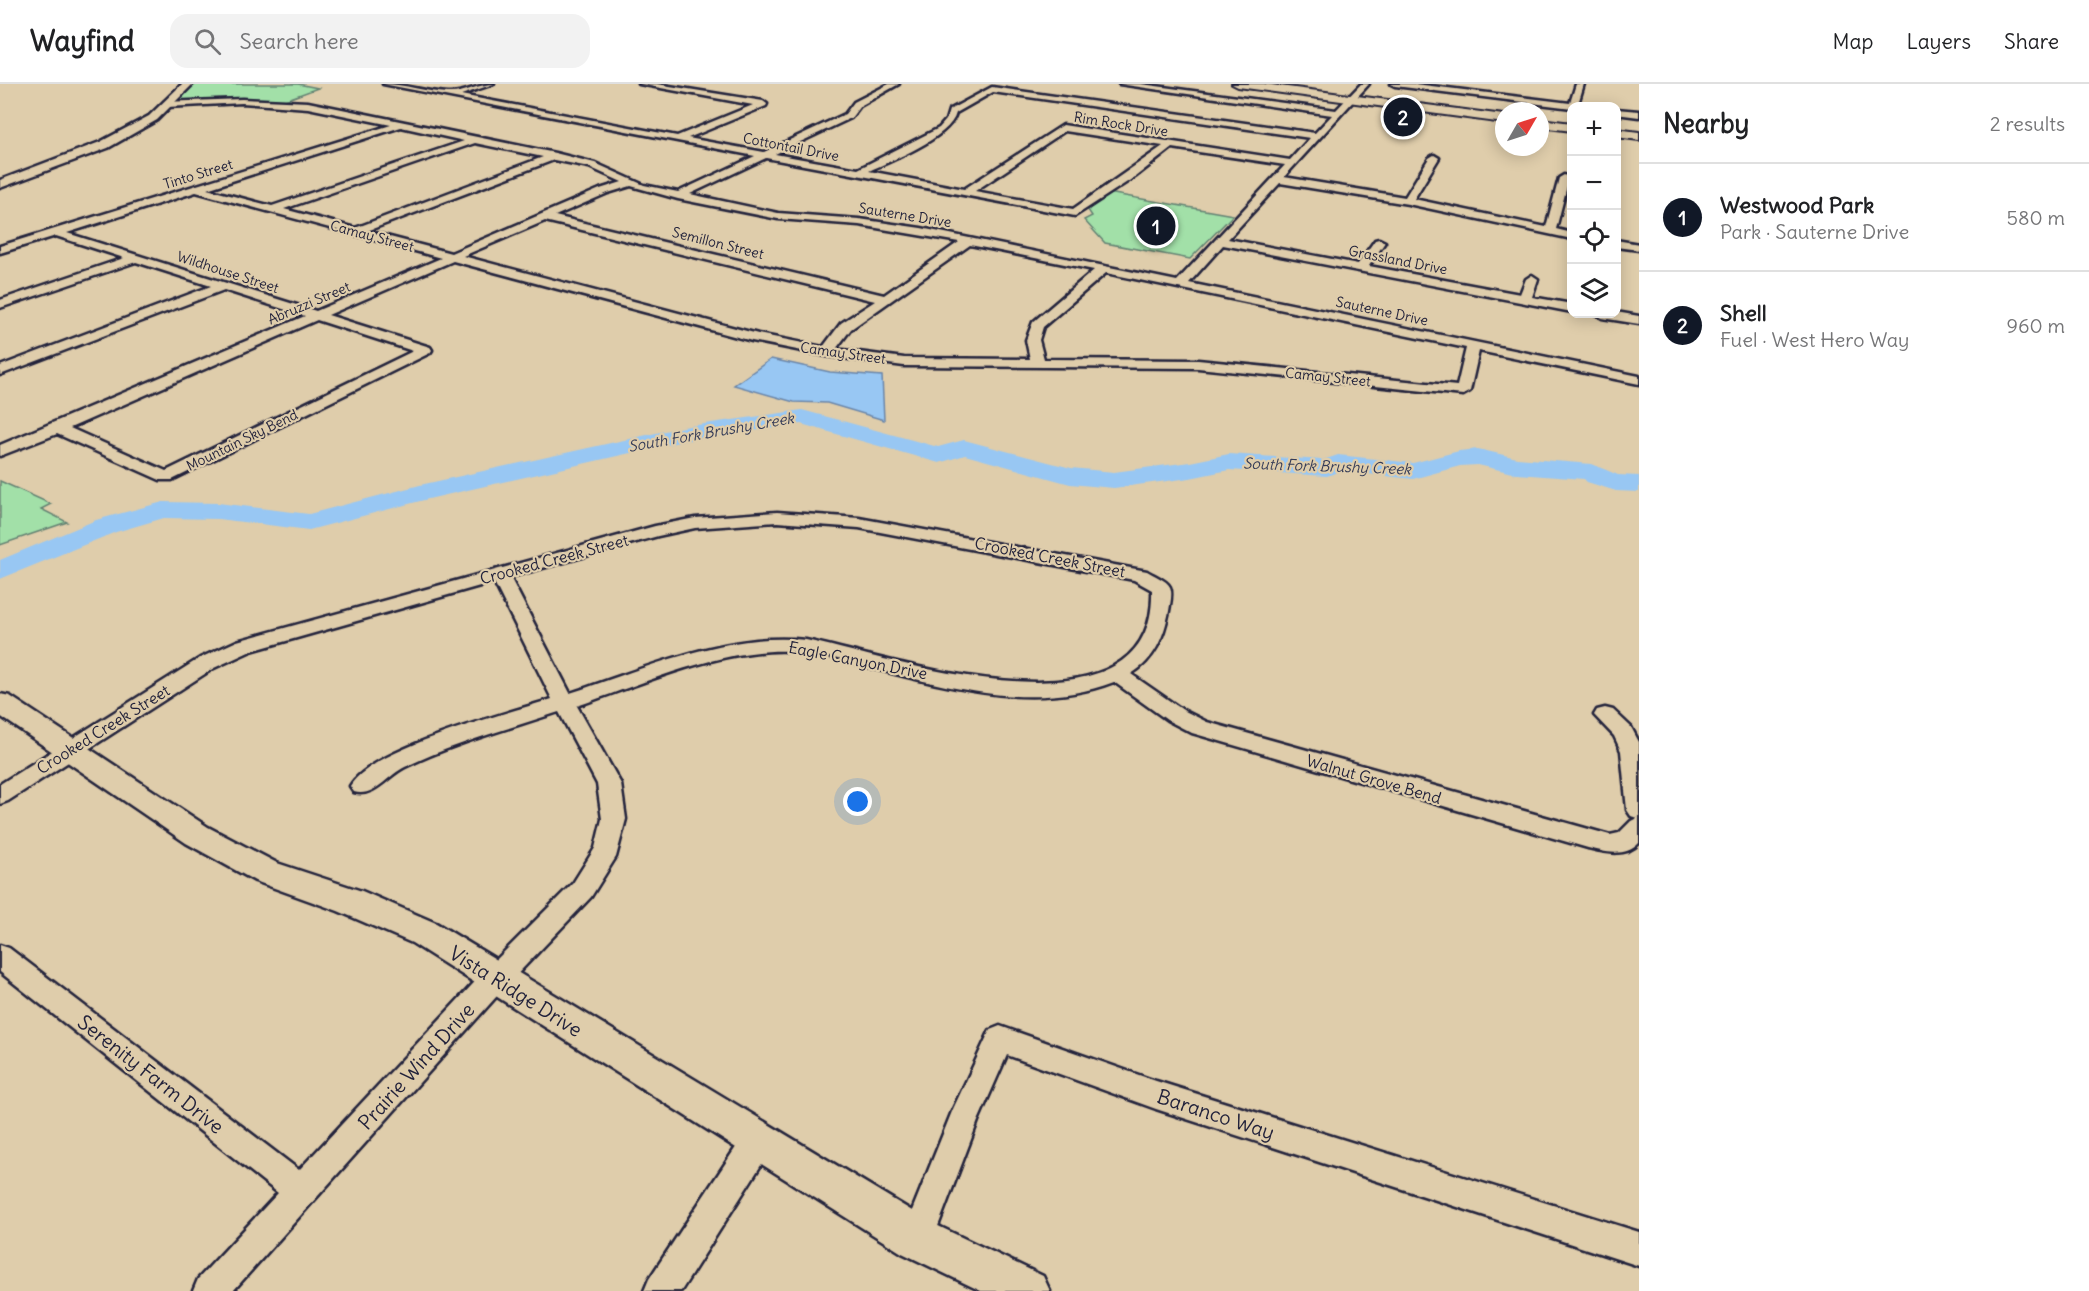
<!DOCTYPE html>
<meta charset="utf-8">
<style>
:root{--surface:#fff;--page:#f2f2f2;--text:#202124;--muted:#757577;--line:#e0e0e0;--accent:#111827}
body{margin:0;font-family:Delius,sans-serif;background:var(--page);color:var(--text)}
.controls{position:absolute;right:18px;top:18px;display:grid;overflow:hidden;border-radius:12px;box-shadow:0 3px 15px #0003}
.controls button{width:54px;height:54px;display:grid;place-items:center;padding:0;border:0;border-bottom:2px solid var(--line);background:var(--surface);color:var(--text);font:30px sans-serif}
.compass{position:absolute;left:1495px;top:18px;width:54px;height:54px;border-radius:50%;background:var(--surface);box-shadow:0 3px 15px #0003;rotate:51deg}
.you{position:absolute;left:858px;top:718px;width:21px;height:21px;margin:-15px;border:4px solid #fff;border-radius:50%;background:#1a73e8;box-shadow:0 0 0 9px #1a73e833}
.badge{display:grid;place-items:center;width:39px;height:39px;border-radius:50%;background:var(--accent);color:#fff;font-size:20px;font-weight:700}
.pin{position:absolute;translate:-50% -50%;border:3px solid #fff;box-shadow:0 2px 6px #0006}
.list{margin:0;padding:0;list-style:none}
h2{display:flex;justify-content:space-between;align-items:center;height:78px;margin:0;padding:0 24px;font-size:26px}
h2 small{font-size:20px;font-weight:400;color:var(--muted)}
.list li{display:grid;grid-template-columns:39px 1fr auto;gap:18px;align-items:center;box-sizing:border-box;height:108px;padding:0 24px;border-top:2px solid var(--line)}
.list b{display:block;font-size:22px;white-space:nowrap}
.list p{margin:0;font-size:20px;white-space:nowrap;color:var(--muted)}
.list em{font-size:20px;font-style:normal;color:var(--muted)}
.icon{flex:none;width:33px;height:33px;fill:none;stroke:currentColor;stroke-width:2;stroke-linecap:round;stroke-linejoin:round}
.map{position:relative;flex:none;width:1639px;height:1207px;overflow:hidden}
header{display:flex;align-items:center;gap:36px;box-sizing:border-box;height:84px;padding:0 30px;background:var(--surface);border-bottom:2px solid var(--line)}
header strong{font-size:28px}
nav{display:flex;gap:33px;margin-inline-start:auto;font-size:21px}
.search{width:420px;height:54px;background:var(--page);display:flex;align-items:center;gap:15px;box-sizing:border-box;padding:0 21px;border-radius:18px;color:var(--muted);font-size:22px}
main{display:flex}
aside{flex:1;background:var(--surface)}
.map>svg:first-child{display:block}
</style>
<header>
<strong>Wayfind</strong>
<div class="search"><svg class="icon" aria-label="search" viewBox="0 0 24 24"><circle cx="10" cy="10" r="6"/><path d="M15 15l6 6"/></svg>Search here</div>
<nav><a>Map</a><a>Layers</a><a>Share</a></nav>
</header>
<main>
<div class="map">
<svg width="1639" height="1207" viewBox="0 0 1639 1207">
<rect width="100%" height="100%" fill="#dfcdab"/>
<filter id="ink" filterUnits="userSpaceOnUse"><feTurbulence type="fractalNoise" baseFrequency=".0167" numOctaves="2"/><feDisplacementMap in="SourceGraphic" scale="12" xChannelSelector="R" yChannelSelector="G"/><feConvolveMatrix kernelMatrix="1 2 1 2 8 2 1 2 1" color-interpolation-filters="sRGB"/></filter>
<g filter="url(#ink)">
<g fill="#a2e0a8" stroke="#628172" stroke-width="1.5">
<polygon points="193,0 298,0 318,4 285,16 176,17"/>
<polygon points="1108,109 1233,131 1190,175 1105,159 1084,136 1092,132 1088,126"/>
<polygon points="0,397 51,420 41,425 67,438 0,461"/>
</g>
<polygon fill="#98c7f3" stroke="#6985a9" stroke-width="1.5" points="771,275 830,288 882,292 884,336 827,319 794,318 734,301"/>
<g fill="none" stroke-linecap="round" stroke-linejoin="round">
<polygon fill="#98c7f3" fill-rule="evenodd" points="802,326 938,363 964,356 1071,384 1114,388 1190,378 1229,370 1323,376 1338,371 1413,379 1459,367 1478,365 1517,374 1592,380 1618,391 1639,392 1639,408 1616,407 1587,398 1584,395 1517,390 1478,381 1460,382 1413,395 1341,387 1327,392 1229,386 1190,394 1114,404 1070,400 965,371 939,379 801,340 683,357 424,416 309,446 218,435 164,434 116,448 0,495 0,476 96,436 163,418 218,419 309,430 420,401 683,343"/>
<g stroke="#22223b" stroke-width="5">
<g id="minor">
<path d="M 383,0 C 405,0 426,8 448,9 C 463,10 478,0 494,0 L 461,11 L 677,52 L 753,21 L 639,0 L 657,0 L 763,17 L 767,20 L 766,22 L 688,54 L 764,68 L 845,30 L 854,18 L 889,0 L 899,0 L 860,22 L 851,34 L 775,70 L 858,85 L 939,44 L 946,36 L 949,26 L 992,3 L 1315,49 L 1332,31 L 1119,0 L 1141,0 L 1336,26 L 1361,0 L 1369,0 L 1284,93 L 1405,113 L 1429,74 L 1434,71 L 1439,74 L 1414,115 L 1546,143 L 1559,94 L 1564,91 L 1569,94 L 1556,145 L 1572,149 L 1572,155 L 1408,120 L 1280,99 L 1228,155 L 1358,180 L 1375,156 L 1379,155 L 1385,158 L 1369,182 L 1520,210 L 1526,195 L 1532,191 L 1538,195 L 1532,213 L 1572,220 L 1572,228 L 1223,161 L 1189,199 L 1639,292 L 1639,300 L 1479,267 L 1470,307 L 1463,311 L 1198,284 L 904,282 L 827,272 L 752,257 L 453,177 L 328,231 L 430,263 L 432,266 L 430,269 L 172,396 L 160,396 L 57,350 L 0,372 L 0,361 L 305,232 L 224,206 L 0,291 L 0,282 L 211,202 L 136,178 L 0,224 L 0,216 L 124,174 L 56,152 L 0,169 L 0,162 L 391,41 L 308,24 L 242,19 L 167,23 L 163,20 L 164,18 L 242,15 L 308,18 L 555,69 L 595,79 L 644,101 L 678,108 L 755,72 ZM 993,8 L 1310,54 L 1290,76 L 1063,41 L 964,105 L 869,87 C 892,76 950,54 956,29 ZM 401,43 L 464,57 L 272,122 L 207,105 ZM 1065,47 L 1163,62 L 1073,125 L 975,107 ZM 475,59 L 543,73 L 355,144 L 284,125 ZM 1172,64 L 1285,81 L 1177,197 L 921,144 L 859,135 L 778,129 L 690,110 L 766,74 L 1075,132 L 1135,93 ZM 554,76 L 589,83 L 622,98 L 600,105 L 451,169 L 367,147 ZM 631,102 L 678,115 L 778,135 L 859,141 L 959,158 L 884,211 L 555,132 L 608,109 ZM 196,108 L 441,174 L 316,227 L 67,149 ZM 545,137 L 875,217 L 841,239 L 823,263 L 758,250 L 463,172 ZM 970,161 L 1094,186 L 1033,238 L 1026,256 L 1030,275 L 904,274 L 836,265 L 851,245 ZM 1106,189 L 1466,264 L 1457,302 L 1198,276 L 1044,275 L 1039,256 L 1043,243 ZM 317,236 L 413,267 L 166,387 L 70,344 Z"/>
<polygon points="1391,0 1415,0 1570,19 1576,0 1584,0 1578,20 1581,22 1572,24 1395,2"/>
<polygon points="1616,25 1639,27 1639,33 1616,30"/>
<polygon points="1616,156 1639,160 1639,166 1616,163"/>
<polygon points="1616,228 1639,232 1639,240 1602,234 1596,230"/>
<path d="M 777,428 L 859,434 L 1147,487 C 1153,491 1167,496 1170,503 C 1173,510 1170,520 1169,527 C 1164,552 1155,576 1131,590 L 1183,626 L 1207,638 L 1610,751 L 1619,749 L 1631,737 L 1637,734 L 1631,732 L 1627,726 L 1621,667 L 1614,652 L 1594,631 L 1597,626 L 1605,624 L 1613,626 L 1631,643 L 1639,658 L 1639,759 C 1626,774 1604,768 1588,764 L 1192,649 L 1167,636 L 1114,598 C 1034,629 947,603 868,583 C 843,576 818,569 792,567 C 723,563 642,600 577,622 L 621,700 L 626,735 L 616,773 L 591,813 L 505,903 L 233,1207 L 193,1207 L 198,1195 L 278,1109 L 0,888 L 0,861 L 9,864 L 299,1086 L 485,887 L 573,799 L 595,764 L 602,735 L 597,700 L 559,628 C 508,645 454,659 405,683 C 388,691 374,714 354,708 L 350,702 C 372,664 508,629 552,615 L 494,498 L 251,567 L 214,584 L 8,717 L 0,720 L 0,700 L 200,574 L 237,557 L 655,442 L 695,434 ZM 777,438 L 859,444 L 1134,496 L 1152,506 C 1157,665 888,573 806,556 C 727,547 644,585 570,609 L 510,493 L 658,452 L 695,444 Z"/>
<polygon points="1000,942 1156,997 1639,1148 1639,1182 1156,1025 1007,971 978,1037 929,1166 917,1170 905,1166 901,1154 953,1025 990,946"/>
<polygon points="759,1041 770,1045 774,1056 770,1067 681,1207 644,1207 649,1195 748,1045"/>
</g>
</g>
<g stroke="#22223b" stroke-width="5">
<g id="tertiary">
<polygon points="182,0 193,0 157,36 108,64 0,104 0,96 100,58 149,32"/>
<polygon points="0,610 10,612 208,743 277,779 362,807 436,839 932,1139 1043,1192 1050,1207 981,1207 902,1169 412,859 338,827 255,797 186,759 0,632"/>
</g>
</g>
<g stroke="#22223b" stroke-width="4">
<g id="secondary">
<polygon points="1232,0 1264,0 1504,31 1504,39 1238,3"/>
<polygon points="1540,35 1572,39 1572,47 1540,43"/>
<polygon points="1616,45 1639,48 1639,56 1616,53"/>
</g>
</g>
<use href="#minor" fill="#dfcdab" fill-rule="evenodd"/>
<use href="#tertiary" fill="#dfcdab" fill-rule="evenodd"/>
<use href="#secondary" fill="#dfcdab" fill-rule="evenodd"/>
</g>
</g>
<g text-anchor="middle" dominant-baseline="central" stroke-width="4.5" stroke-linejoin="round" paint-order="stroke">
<g font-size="14" fill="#22223b" stroke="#dfcdab">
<text transform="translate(1121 40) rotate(9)">Rim Rock Drive</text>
<text transform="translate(791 63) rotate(11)">Cottontail Drive</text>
<text transform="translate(198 90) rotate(-17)">Tinto Street</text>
<text transform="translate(905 131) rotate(9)">Sauterne Drive</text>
<text transform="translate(372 152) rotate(15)">Camay Street</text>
<text transform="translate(718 159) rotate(14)">Semillon Street</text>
<text transform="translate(1398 176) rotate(11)">Grassland Drive</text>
<text transform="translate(228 188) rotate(18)">Wildhouse Street</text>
<text transform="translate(309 219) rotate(-23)">Abruzzi Street</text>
<text transform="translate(1382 227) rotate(12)">Sauterne Drive</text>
<text transform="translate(843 269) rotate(8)">Camay Street</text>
<text transform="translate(1328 293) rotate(6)">Camay Street</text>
<text transform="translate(242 356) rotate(-26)">Mountain Sky Bend</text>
</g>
<g font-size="15" font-style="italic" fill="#343b57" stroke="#dfcdab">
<text transform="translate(711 348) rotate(-10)">South Fork Brushy Creek</text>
<text transform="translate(1327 382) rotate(2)">South Fork Brushy Creek</text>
</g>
<g font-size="16" fill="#22223b" stroke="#dfcdab">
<text transform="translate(1050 473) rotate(11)">Crooked Creek Street</text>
<text transform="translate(554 475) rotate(-15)">Crooked Creek Street</text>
<text transform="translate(858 576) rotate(11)">Eagle Canyon Drive</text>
<text transform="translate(103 645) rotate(-32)">Crooked Creek Street</text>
<text transform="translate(1374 695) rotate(16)">Walnut Grove Bend</text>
</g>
<g font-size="20" fill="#22223b" stroke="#dfcdab">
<text transform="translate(516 907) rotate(32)">Vista Ridge Drive</text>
<text transform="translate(416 982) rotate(-48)">Prairie Wind Drive</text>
<text transform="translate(151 990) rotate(38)">Serenity Farm Drive</text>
<text transform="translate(1216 1030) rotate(18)">Baranco Way</text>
</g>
</g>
</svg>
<div class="controls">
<button>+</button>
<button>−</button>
<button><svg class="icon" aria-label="locate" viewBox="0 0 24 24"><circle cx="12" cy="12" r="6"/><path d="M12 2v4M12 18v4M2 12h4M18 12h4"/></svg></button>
<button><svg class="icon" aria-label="layers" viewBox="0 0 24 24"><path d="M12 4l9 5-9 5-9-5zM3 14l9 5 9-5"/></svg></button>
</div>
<svg class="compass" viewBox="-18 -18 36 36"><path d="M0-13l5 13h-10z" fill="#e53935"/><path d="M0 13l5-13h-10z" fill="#757577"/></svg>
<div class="you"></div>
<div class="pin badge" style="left:1156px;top:142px">1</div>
<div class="pin badge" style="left:1403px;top:33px">2</div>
</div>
<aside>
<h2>Nearby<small>2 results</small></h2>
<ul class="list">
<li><span class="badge">1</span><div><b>Westwood Park</b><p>Park · Sauterne Drive</p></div><em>580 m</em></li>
<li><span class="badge">2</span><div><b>Shell</b><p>Fuel · West Hero Way</p></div><em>960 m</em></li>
</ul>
</aside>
</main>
